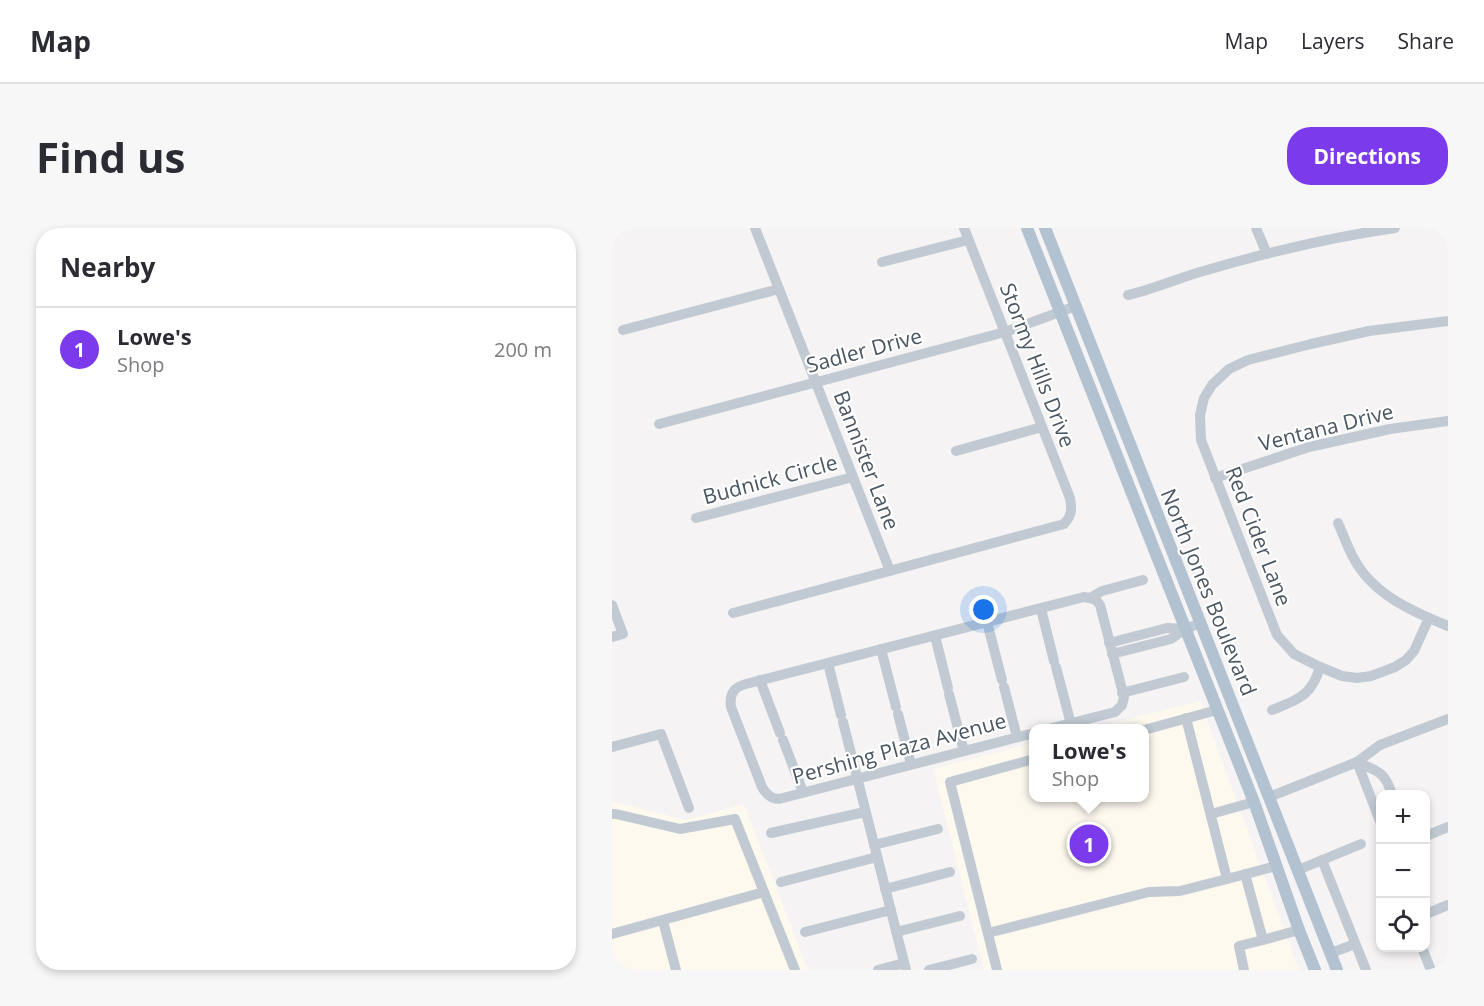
<!DOCTYPE html>
<meta charset="utf-8">
<style>
:root{--surface:#fff;--page:#f7f7f7;--text:#2b2b33;--muted:#7c7c81;--line:#e1e1e2;--accent:#7c3aed}
body{margin:0;font-family:"Open Sans",sans-serif;background:var(--page);color:var(--text)}
.controls{position:absolute;right:18px;bottom:18px;display:grid;overflow:hidden;border-radius:12px;box-shadow:0 3px 9px #0003}
.controls button{width:54px;height:54px;display:grid;place-items:center;padding:0;border:0;border-bottom:2px solid var(--line);background:var(--surface);color:var(--text);font:30px sans-serif}
.you{position:absolute;left:372px;top:382px;width:21px;height:21px;margin:-15px;border:4px solid #fff;border-radius:50%;background:#1a73e8;box-shadow:0 0 0 9px #1a73e833}
.badge{display:grid;place-items:center;width:39px;height:39px;border-radius:50%;background:var(--accent);color:#fff;font-size:20px;font-weight:700}
.pin{position:absolute;translate:-50% -50%;border:3px solid #fff;box-shadow:0 2px 6px #0006}
.popup{position:absolute;left:417px;top:496px;width:120px;height:78px;box-sizing:border-box;display:grid;place-content:center;border-radius:12px;background:var(--surface);filter:drop-shadow(0 2px 4px #0005);font-size:20px;white-space:nowrap;color:var(--muted)}
.popup b{font-size:22px;color:var(--text)}
.popup::after{content:'';position:absolute;left:50%;top:100%;margin-left:-12px;border:12px solid transparent;border-top-color:var(--surface)}
.list{margin:0;padding:0;list-style:none}
h2{display:flex;justify-content:space-between;align-items:center;height:78px;margin:0;padding:0 24px;font-size:26px}
h2 small{font-size:20px;font-weight:400;color:var(--muted)}
.list li{display:grid;grid-template-columns:39px 1fr auto;gap:18px;align-items:center;box-sizing:border-box;height:84px;padding:0 24px;border-top:2px solid var(--line)}
.list b{display:block;font-size:22px;white-space:nowrap}
.list p{margin:0;font-size:20px;white-space:nowrap;color:var(--muted)}
.list em{font-size:20px;font-style:normal;color:var(--muted)}
.icon{flex:none;width:33px;height:33px;fill:none;stroke:currentColor;stroke-width:2;stroke-linecap:round;stroke-linejoin:round}
.map{position:relative;flex:none;width:836px;height:742px;overflow:hidden;border-radius:24px}
header{display:flex;align-items:center;gap:36px;box-sizing:border-box;height:84px;padding:0 30px;background:var(--surface);border-bottom:2px solid var(--line)}
header strong{font-size:28px}
nav{display:flex;gap:33px;margin-inline-start:auto;font-size:21px}
.intro{display:flex;align-items:center;justify-content:space-between;box-sizing:border-box;height:144px;padding:0 36px}
h1{margin:0;font-size:42px}
.button{padding:15px 27px;border-radius:24px;background:var(--accent);color:#fff;font-size:21px;font-weight:700}
main{display:flex;gap:36px;padding:0 36px}
aside{flex:1;background:var(--surface);border-radius:24px;box-shadow:0 3px 9px #0003}
.map>svg:first-child{display:block}
</style>
<header>
<strong>Map</strong>
<nav><a>Map</a><a>Layers</a><a>Share</a></nav>
</header>
<div class="intro"><h1>Find us</h1><a class="button">Directions</a></div>
<main>
<aside>
<h2>Nearby<small></small></h2>
<ul class="list">
<li><span class="badge">1</span><div><b>Lowe's</b><p>Shop</p></div><em>200 m</em></li>
</ul>
</aside>
<div class="map">
<svg width="836" height="742" viewBox="0 0 836 742">
<rect width="100%" height="100%" fill="#f5f3f3"/>
<g fill="#fdf9ef">
<polygon points="588,473 687,742 372,742 321,541 421,515 422,570 532,570 532,500 480,500"/>
<polygon points="3,574 74,592 132,576 196,742 0,742 0,575"/>
</g>
<g fill="none" stroke-linecap="round" stroke-linejoin="round">
<g stroke="#c1cad2" stroke-width="10">
<polyline points="143,0 278,343"/>
<polyline points="644,0 655,26"/>
<polyline points="0,1 5,0"/>
<polyline points="270,34 356,12"/>
<path d="M 516,67 C 543,61 568,49 595,42 C 657,24 720,9 783,0"/>
<polyline points="11,102 167,61"/>
<polyline points="47,196 393,104 464,78"/>
<polyline points="344,223 430,199"/>
<polyline points="603,250 697,219 778,201 836,193"/>
<polyline points="84,290 241,249"/>
<path d="M 726,295 C 731,306 735,318 741,329 C 760,366 799,383 836,398"/>
<polyline points="0,377 11,406 0,409"/>
<polyline points="429,381 442,433"/>
<path d="M 121,385 L 452,296 C 460,287 460,282 458,270 L 352,0"/>
<polyline points="817,390 802,423 794,432 783,439 759,448 745,450 730,448 708,439 682,426 665,407 589,212 588,187 592,170 600,157 617,141 636,132 699,116 757,103 836,93"/>
<polyline points="375,394 390,452"/>
<polyline points="323,408 336,460"/>
<polyline points="497,415 555,400 573,401"/>
<polyline points="269,421 284,479"/>
<polyline points="500,426 559,411 573,401 589,395"/>
<polyline points="216,435 229,487"/>
<polyline points="444,439 459,496"/>
<polyline points="148,452 168,505"/>
<polyline points="392,459 405,509"/>
<polyline points="510,465 572,449"/>
<polyline points="337,466 352,523"/>
<path d="M 660,482 C 674,476 692,471 700,457 C 704,452 706,445 708,439"/>
<polyline points="286,486 299,536"/>
<polyline points="574,490 615,651 664,638"/>
<polyline points="231,494 294,742"/>
<polyline points="440,500 503,484 510,477 512,469 488,377 484,372 478,370"/>
<polyline points="532,502 605,482"/>
<path d="M 422,505 L 167,571 C 159,571 154,566 150,559 L 119,479 C 117,466 122,459 134,456 L 472,369 L 478,370 L 490,363 L 531,352"/>
<polyline points="171,512 191,564"/>
<polyline points="0,519 49,506 77,580"/>
<path d="M 780,566 C 772,543 767,544 745,534 L 768,517 L 836,491"/>
<polyline points="657,569 745,534 768,593"/>
<polyline points="0,586 4,586 68,601 123,591 183,742"/>
<polyline points="599,586 642,574"/>
<polyline points="159,605 253,584"/>
<polyline points="814,608 836,599"/>
<polyline points="262,617 326,601"/>
<polyline points="710,632 754,742"/>
<polyline points="686,642 749,616"/>
<polyline points="633,646 651,712 687,702"/>
<polyline points="169,654 265,629"/>
<polyline points="273,661 338,644"/>
<polyline points="814,686 836,677"/>
<polyline points="51,693 64,742"/>
<polyline points="193,704 279,682"/>
<polyline points="284,704 348,688"/>
<polyline points="376,705 537,664 568,663 615,651"/>
<polyline points="0,706 152,664"/>
<polyline points="810,720 819,742"/>
<polyline points="719,725 743,716"/>
<polyline points="266,742 292,735"/>
<polyline points="317,742 360,731"/>
<polyline points="385,742 338,554 422,531"/>
<polyline points="632,742 627,718 651,712"/>
</g>
<g stroke="#b3c2d1" stroke-width="12">
<polyline points="415,0 642,574 687,702 703,742"/>
<polyline points="433,0 725,742"/>
</g>
</g>
<g text-anchor="middle" dominant-baseline="central" stroke-width="4.5" stroke-linejoin="round" paint-order="stroke">
<g font-size="21" fill="#4a5661" stroke="#fff">
<text transform="translate(252 122) rotate(-15)">Sadler Drive</text>
<text transform="translate(426 137) rotate(69)">Stormy Hills Drive</text>
<text transform="translate(714 199) rotate(-14)">Ventana Drive</text>
<text transform="translate(255 232) rotate(69)">Bannister Lane</text>
<text transform="translate(158 251) rotate(-15)">Budnick Circle</text>
<text transform="translate(647 308) rotate(69)">Red Cider Lane</text>
<text transform="translate(597 364) rotate(68)">North Jones Boulevard</text>
<text transform="translate(287 520) rotate(-15)">Pershing Plaza Avenue</text>
</g>
</g>
</svg>
<div class="controls">
<button>+</button>
<button>−</button>
<button><svg class="icon" aria-label="locate" viewBox="0 0 24 24"><circle cx="12" cy="12" r="6"/><path d="M12 2v4M12 18v4M2 12h4M18 12h4"/></svg></button>
</div>
<div class="you"></div>
<div class="pin badge" style="left:477px;top:616px">1</div>
<div class="popup"><b>Lowe's</b>Shop</div>
</div>
</main>
